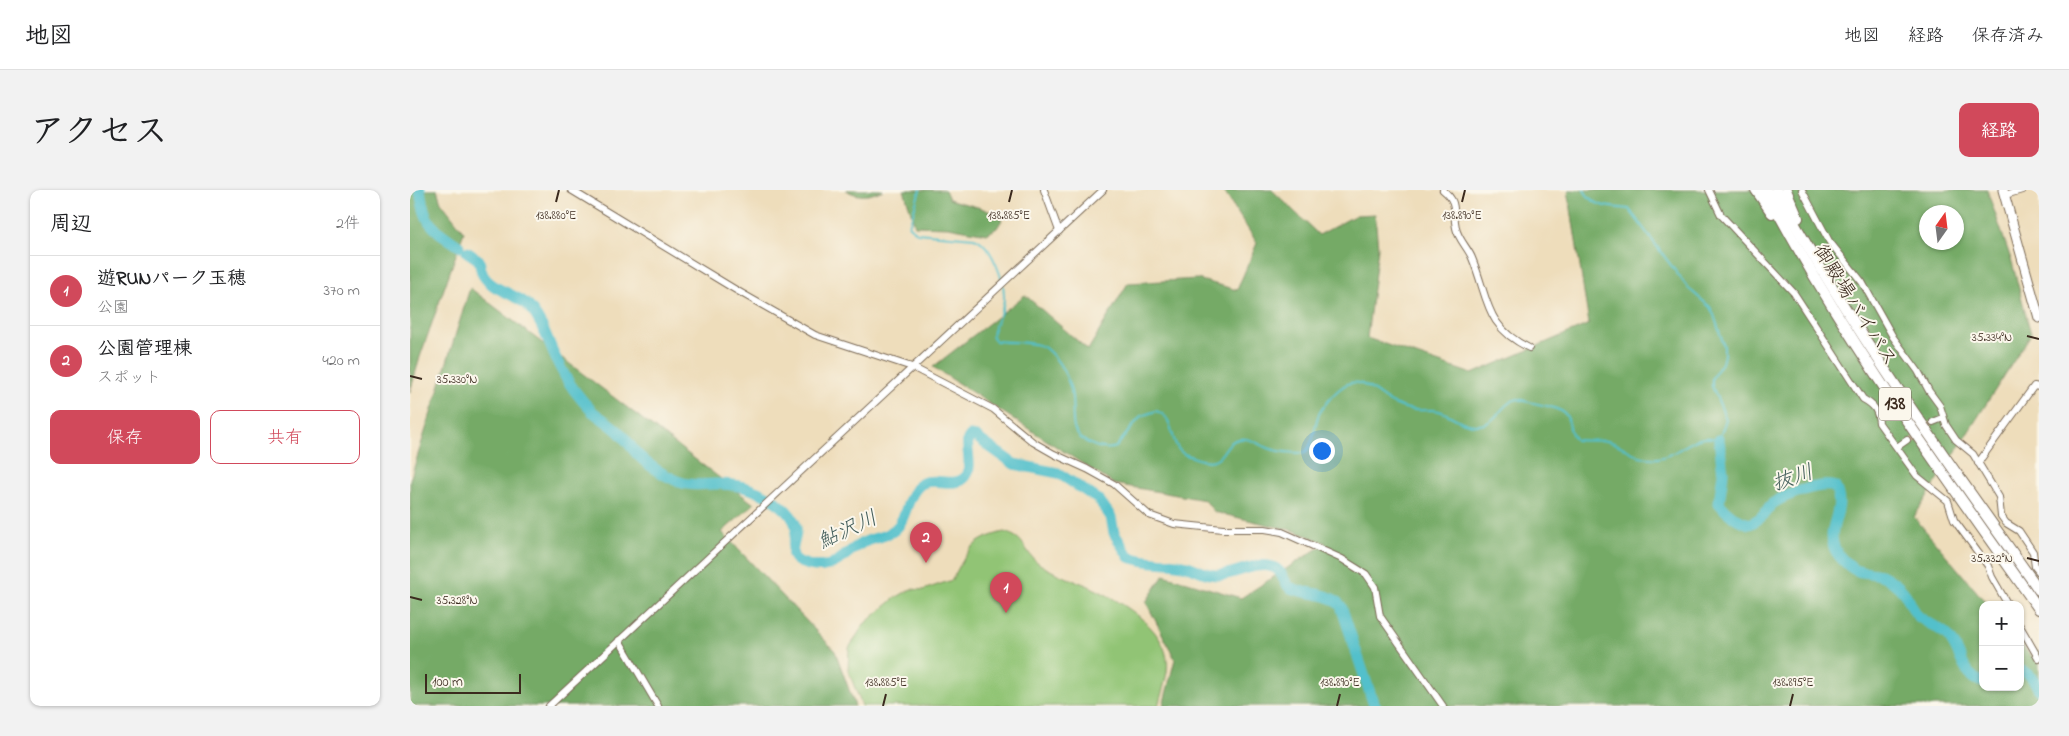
<!DOCTYPE html>
<html lang="ja">
<meta charset="utf-8">
<style>
:root{--surface:#fff;--page:#f2f2f2;--text:#202124;--muted:#757577;--line:#e0e0e0;--accent:#d1495b}
body{margin:0;font-family:"Indie Flower","Klee One",sans-serif;background:var(--page);color:var(--text)}
.controls{position:absolute;right:15px;bottom:15px;display:grid;overflow:hidden;border-radius:10px;box-shadow:0 1px 4px #0004}
.controls button{width:45px;height:45px;display:grid;place-items:center;padding:0;border:0;border-bottom:1px solid var(--line);background:var(--surface);color:var(--text);font:25px sans-serif}
.compass{position:absolute;left:1509px;top:15px;width:45px;height:45px;border-radius:50%;background:var(--surface);box-shadow:0 1px 4px #0004;rotate:14deg}
.scale{position:absolute;left:15px;bottom:12px;width:96px;box-sizing:border-box;padding-left:5px;border:2px solid #3b2a1e;border-top:0;font-size:14px;line-height:18px;white-space:nowrap;color:#3b2a1e;-webkit-text-stroke:4px #fbf7ec;paint-order:stroke}
.you{position:absolute;left:911px;top:260px;width:18px;height:18px;margin:-12px;border:4px solid #fff;border-radius:50%;background:#1a73e8;box-shadow:0 0 0 8px #1a73e833}
.badge{display:grid;place-items:center;width:32px;height:32px;border-radius:50%;background:var(--accent);color:#fff;font-size:16px;font-weight:700}
.pin{position:absolute;translate:-50% -41px;filter:drop-shadow(0 1px 2px #0008)}
.pin::after{content:'';position:absolute;top:26px;width:18px;height:15px;background:inherit;clip-path:polygon(0 0,100% 0,50% 100%)}
.list{margin:0;padding:0;list-style:none}
h2{display:flex;justify-content:space-between;align-items:center;height:65px;margin:0;padding:0 20px;font-size:21px}
h2 small{font-size:16px;font-weight:400;color:var(--muted)}
.list li{display:grid;grid-template-columns:32px 1fr auto;gap:15px;align-items:center;box-sizing:border-box;height:70px;padding:0 20px;border-top:1px solid var(--line)}
.list b{display:block;font-size:19px;white-space:nowrap}
.list p{margin:0;font-size:16px;white-space:nowrap;color:var(--muted)}
.list em{font-size:16px;font-style:normal;color:var(--muted)}
.actions{display:flex;gap:10px;padding:15px 20px}
.actions a{flex:1;padding:11px 0;border:1px solid var(--accent);border-radius:10px;text-align:center;font-size:18px;color:var(--accent)}
.actions .main{background:var(--accent);color:#fff}
.map{position:relative;flex:none;width:1629px;height:516px;overflow:hidden;border-radius:10px}
header{display:flex;align-items:center;gap:30px;box-sizing:border-box;height:70px;padding:0 25px;background:var(--surface);border-bottom:1px solid var(--line)}
header strong{font-size:24px}
nav{display:flex;gap:28px;margin-inline-start:auto;font-size:18px}
.intro{display:flex;align-items:center;justify-content:space-between;box-sizing:border-box;height:120px;padding:0 30px}
h1{margin:0;font-size:35px}
.button{padding:12px 22px;border-radius:10px;background:var(--accent);color:#fff;font-size:18px;font-weight:700}
main{display:flex;gap:30px;padding:0 30px}
aside{flex:1;background:var(--surface);border-radius:10px;box-shadow:0 1px 4px #0004}
.map>svg:first-child{display:block}
</style>
<header>
<strong>地図</strong>
<nav><a>地図</a><a>経路</a><a>保存済み</a></nav>
</header>
<div class="intro"><h1>アクセス</h1><a class="button">経路</a></div>
<main>
<aside>
<h2>周辺<small>2件</small></h2>
<ul class="list">
<li><span class="badge">1</span><div><b>遊RUNパーク玉穂</b><p>公園</p></div><em>370 m</em></li>
<li><span class="badge">2</span><div><b>公園管理棟</b><p>スポット</p></div><em>420 m</em></li>
</ul>
<div class="actions"><a class="main">保存</a><a>共有</a></div>
</aside>
<div class="map">
<svg width="1629" height="516" viewBox="0 0 1629 516">
<rect width="100%" height="100%" fill="#fbf7ec"/>
<filter id="ink" filterUnits="userSpaceOnUse"><feTurbulence type="fractalNoise" baseFrequency=".02" numOctaves="2"/><feDisplacementMap in="SourceGraphic" scale="10" xChannelSelector="R" yChannelSelector="G"/><feConvolveMatrix kernelMatrix="1 2 1 2 8 2 1 2 1" color-interpolation-filters="sRGB"/></filter>
<filter id="wash" filterUnits="userSpaceOnUse"><feTurbulence type="fractalNoise" baseFrequency=".0096" numOctaves="4" result="noise"/><feDisplacementMap in="SourceGraphic" scale="20" xChannelSelector="R" yChannelSelector="G"/><feGaussianBlur stdDeviation="1.12" result="paint"/><feColorMatrix in="noise" values="0 0 0 0 0 0 0 0 0 0 0 0 0 0 0 0 0 1.4 0 .05"/><feComposite in="paint" operator="in"/></filter>
<g filter="url(#wash)">
<rect width="100%" height="100%" fill="#edb"/>
<path fill="#91c474" stroke="#667749" d="M 594,342 C 613,348 611,353 622,367 C 626,372 634,377 640,380 C 654,388 669,391 683,398 C 714,413 763,442 757,482 C 755,494 751,505 748,516 L 452,516 L 438,480 L 439,458 L 454,434 L 485,408 L 501,399 L 513,400 L 542,390 C 558,361 560,350 594,342 Z"/>
<g fill="#74aa66" stroke="#586a42" fill-rule="evenodd">
<polygon points="0,0 27,0 31,12 54,42 10,167 0,202"/>
<path d="M 436,0 L 473,0 C 460,6 449,8 436,0 Z"/>
<path d="M 494,0 L 535,0 L 539,9 C 555,15 580,17 592,30 L 587,38 L 577,44 L 538,37 L 505,36 Z"/>
<path d="M 813,0 L 862,0 L 909,45 L 946,25 L 965,24 L 968,58 L 957,148 L 1062,184 L 1179,134 L 1158,0 L 1577,0 L 1602,72 L 1621,144 L 1504,327 L 1578,415 L 1573,415 L 1573,497 L 1610,497 L 1610,453 L 1622,467 L 1629,461 L 1629,516 L 753,516 L 765,469 L 736,412 L 754,385 L 831,408 L 916,353 L 885,341 L 804,322 L 795,310 L 704,294 L 523,177 L 615,105 L 678,160 L 718,93 L 787,89 L 827,100 L 847,53 ZM 1516,22 L 1546,22 L 1546,52 L 1516,52 Z"/>
<polygon points="60,98 344,314 312,342 425,461 445,516 0,516 0,290"/>
</g>
<g fill="none" stroke-linecap="round" stroke-linejoin="round">
<path stroke="#53c0cb" stroke-width="2" d="M 510,0 L 499,36 L 507,43 L 564,48 C 582,54 595,92 594,109 C 594,123 583,133 582,146 L 586,151 C 598,153 626,151 635,158 C 649,169 660,189 662,207 C 663,217 662,228 664,238 C 668,252 693,262 706,257 L 731,226 L 746,221 C 767,227 758,255 774,264 C 778,266 784,267 788,269 C 817,278 810,252 829,249 C 841,247 850,256 861,259 C 872,263 884,263 895,263 C 906,250 903,238 909,224 C 913,216 924,203 931,198 C 951,181 969,209 984,214 C 991,217 999,220 1006,220 C 1014,221 1022,219 1029,221 C 1043,225 1052,236 1068,235 C 1087,235 1091,212 1108,209 C 1118,213 1150,216 1156,225 C 1161,233 1158,242 1166,250 C 1176,251 1187,250 1197,251 C 1215,254 1225,271 1248,268 C 1272,265 1284,240 1309,250 L 1316,229 L 1302,196 L 1302,188 L 1312,173 L 1314,165 L 1314,156 L 1304,125 L 1300,117 L 1278,98 L 1219,19 C 1201,17 1183,18 1174,0"/>
<g stroke="#53c0cb" stroke-width="11">
<path d="M 10,0 C 15,35 21,37 49,56"/>
<path d="M 57,62 L 69,70 C 70,75 71,81 73,85 C 83,102 110,104 121,119 C 135,136 140,158 150,177 C 158,193 170,209 183,222 C 192,229 202,235 210,243 C 217,250 222,259 229,266 C 239,276 254,285 267,291 C 280,297 294,294 308,294 C 321,294 337,297 348,302 C 362,308 383,321 386,337 C 388,352 372,368 395,374 C 400,376 409,377 414,376 C 428,375 438,361 449,355 C 461,347 480,348 489,335 C 497,323 499,300 513,293 C 525,287 547,299 556,286 C 563,276 556,261 558,249 L 560,246 L 566,247 L 604,274 L 648,283 L 689,310 L 701,327 L 704,343 L 719,367 C 739,374 753,371 773,375 C 785,377 793,385 806,385 C 824,386 844,371 863,377 C 872,380 873,390 879,397 C 897,406 917,400 931,416 L 963,512 L 966,516"/>
<path d="M 1309,250 L 1313,283 L 1309,313 C 1317,324 1326,330 1339,334 C 1343,332 1349,330 1352,326 C 1356,323 1358,317 1362,314 C 1375,305 1410,292 1425,297 C 1437,320 1416,336 1424,357 C 1427,365 1439,378 1448,381 C 1457,384 1469,382 1477,388 C 1485,393 1492,399 1497,407 C 1501,413 1503,422 1508,426 C 1517,434 1529,437 1537,445 C 1552,460 1550,486 1573,492"/>
<path d="M 1610,481 C 1620,481 1625,492 1629,500"/>
</g>
</g>
</g>
<g filter="url(#ink)">
<g fill="none" stroke-linecap="round" stroke-linejoin="round">
<polyline stroke="#cab99c" stroke-width="6" stroke-dasharray="6 3" stroke-linecap="butt" points="1497,250 1523,232"/>
<g stroke="#7a6955" stroke-width="8">
<g id="minor">
<polyline points="161,0 326,100 405,145 502,177 583,219 623,252 644,264 677,279 704,294 739,325 764,334 813,339 855,339 872,342 932,369 956,384 965,397 970,426 1033,516"/>
<polyline points="634,0 649,41"/>
<path d="M 1033,0 C 1049,13 1042,21 1046,38 C 1048,49 1058,58 1062,68 C 1079,109 1074,136 1119,158"/>
<path d="M 1299,0 L 1311,25 L 1384,103 L 1453,209 C 1464,215 1468,220 1469,233 L 1507,286 L 1538,311 L 1544,330 L 1578,376 L 1582,387 L 1598,415"/>
<polyline points="1392,0 1419,51 1452,92 1483,147 1508,181 1519,201 1530,216 1536,235 1546,250 1563,264 1589,307 1591,326 1596,333 1609,341 1623,362 1625,377 1629,382"/>
<polyline points="1595,5 1612,0"/>
<polyline points="1523,232 1533,228"/>
<polyline points="1487,257 1497,250"/>
<polyline points="1568,273 1624,196 1629,197"/>
<polyline points="1610,436 1629,469"/>
<polyline points="209,450 248,516"/>
<polyline points="139,516 693,0"/>
</g>
</g>
<g stroke="#7a6955" stroke-width="11">
<polyline id="major" points="1593,0 1629,128"/>
</g>
<g stroke="#7a6955" stroke-width="12">
<g id="highway">
<polyline points="1346,0 1362,23"/>
<path d="M 1356,0 C 1433,148 1533,283 1629,419"/>
<path d="M 1366,0 C 1442,141 1537,270 1629,400"/>
<polyline points="1376,0 1388,28"/>
</g>
</g>
<use href="#minor" stroke="#fff" stroke-width="6"/>
<use href="#major" stroke="#fff" stroke-width="9"/>
<use href="#highway" stroke="#fff" stroke-width="10"/>
</g>
</g>
<path fill="none" stroke="#3b2a1e" stroke-width="2" d="M 146,12 L 149,0M 599,12 L 602,0M 1052,12 L 1055,0M 1617,146 L 1629,149M 0,186 L 12,189M 1617,368 L 1629,371M 0,407 L 12,410M 473,516 L 476,504M 927,516 L 930,504M 1380,516 L 1383,504"/>
<g text-anchor="middle" dominant-baseline="central" stroke-width="4" stroke-linejoin="round" paint-order="stroke">
<rect fill="#fbf7ec" stroke="#75685c" stroke-width="1" x="1469" y="197.5" width="32" height="33" rx="4"/>
<g font-size="19" font-weight="bold" fill="#3b2a1e">
<text x="1485" y="214">138</text>
</g>
<g font-size="20" fill="#3b2a1e" stroke="#fbf7ec">
<text transform="translate(1444 116) rotate(58)">御殿場バイパス</text>
</g>
<g font-size="21" font-style="italic" fill="#435e5b" stroke="#fbf7ec">
<text transform="translate(1383 289) rotate(-19)">抜川</text>
<text transform="translate(438 341) rotate(-25)">鮎沢川</text>
</g>
</g>
<g font-size="12" text-anchor="middle" fill="#3b2a1e" stroke="#fbf7ec" stroke-width="4" stroke-linejoin="round" paint-order="stroke">
<text x="146" y="29">138.880°E</text>
<text x="1052" y="29">138.890°E</text>
<text x="599" y="29">138.885°E</text>
<text x="1582" y="151">35.334°N</text>
<text x="47" y="193">35.330°N</text>
<text x="1582" y="372">35.332°N</text>
<text x="47" y="414">35.328°N</text>
<text x="476" y="496">138.885°E</text>
<text x="930" y="496">138.890°E</text>
<text x="1383" y="496">138.895°E</text>
</g>
</svg>
<div class="controls">
<button>+</button>
<button>−</button>
</div>
<svg class="compass" viewBox="-18 -18 36 36"><path d="M0-13l5 13h-10z" fill="#e53935"/><path d="M0 13l5-13h-10z" fill="#757577"/></svg>
<div class="scale">100 m</div>
<div class="you"></div>
<div class="pin badge" style="left:596px;top:423px">1</div>
<div class="pin badge" style="left:516px;top:373px">2</div>
</div>
</main>
